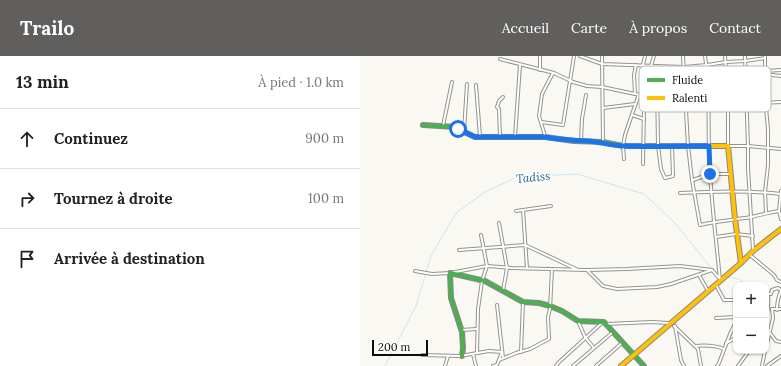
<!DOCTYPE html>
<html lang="fr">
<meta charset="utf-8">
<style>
:root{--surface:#fff;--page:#f2f2f2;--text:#222;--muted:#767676;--line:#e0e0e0;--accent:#605f5d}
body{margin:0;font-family:Lora,serif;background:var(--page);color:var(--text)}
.controls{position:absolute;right:12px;bottom:12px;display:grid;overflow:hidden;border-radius:8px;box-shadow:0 1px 3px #0004}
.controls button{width:36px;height:36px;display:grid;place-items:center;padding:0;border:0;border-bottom:1px solid var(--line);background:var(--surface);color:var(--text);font:20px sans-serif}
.scale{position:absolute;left:12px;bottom:10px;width:56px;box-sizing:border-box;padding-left:4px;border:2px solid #0d0d0d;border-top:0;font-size:11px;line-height:14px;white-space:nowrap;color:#0d0d0d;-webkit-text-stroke:3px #fff;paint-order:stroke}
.stop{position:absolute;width:12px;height:12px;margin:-9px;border:3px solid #1a73e8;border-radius:50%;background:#fff}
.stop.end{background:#1a73e8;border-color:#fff;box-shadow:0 1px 4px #0008}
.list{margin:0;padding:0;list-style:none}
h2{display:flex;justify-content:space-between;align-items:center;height:52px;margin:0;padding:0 16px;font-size:17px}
h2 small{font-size:13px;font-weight:400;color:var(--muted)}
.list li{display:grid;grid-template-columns:26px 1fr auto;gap:12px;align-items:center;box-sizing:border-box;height:60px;padding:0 16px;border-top:1px solid var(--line)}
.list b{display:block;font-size:15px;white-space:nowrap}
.list em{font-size:13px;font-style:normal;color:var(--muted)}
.icon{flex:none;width:22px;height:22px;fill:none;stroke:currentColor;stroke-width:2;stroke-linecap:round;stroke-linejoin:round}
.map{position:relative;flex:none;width:421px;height:310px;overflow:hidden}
header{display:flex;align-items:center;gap:24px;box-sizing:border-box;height:56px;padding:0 20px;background:var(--accent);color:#fff}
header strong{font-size:19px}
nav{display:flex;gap:22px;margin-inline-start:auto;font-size:14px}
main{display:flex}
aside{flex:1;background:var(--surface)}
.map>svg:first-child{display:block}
</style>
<header>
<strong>Trailo</strong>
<nav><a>Accueil</a><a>Carte</a><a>À propos</a><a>Contact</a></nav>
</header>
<main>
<aside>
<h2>13 min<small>À pied · 1.0 km</small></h2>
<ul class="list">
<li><svg class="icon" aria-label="ahead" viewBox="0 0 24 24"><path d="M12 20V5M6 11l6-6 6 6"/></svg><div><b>Continuez</b></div><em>900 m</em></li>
<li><svg class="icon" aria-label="right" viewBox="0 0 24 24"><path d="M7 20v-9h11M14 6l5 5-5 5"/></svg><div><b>Tournez à droite</b></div><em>100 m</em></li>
<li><svg class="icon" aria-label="arrive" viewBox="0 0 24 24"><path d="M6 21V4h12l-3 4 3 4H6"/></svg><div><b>Arrivée à destination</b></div></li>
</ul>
</aside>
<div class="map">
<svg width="421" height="310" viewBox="0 0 421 310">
<rect width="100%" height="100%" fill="#faf8f2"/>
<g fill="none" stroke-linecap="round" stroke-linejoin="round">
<g stroke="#cce5ef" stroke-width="1">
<polyline points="354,215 360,220 363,220"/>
<polyline points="366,221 379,223 387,229"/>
<polyline points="406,235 410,234"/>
<polyline points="25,310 56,250 71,200 96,157 125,136 157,121 217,118 284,138 314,166 352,213"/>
</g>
<g stroke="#949390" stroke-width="4">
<g id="street">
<polyline points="180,0 180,14"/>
<polyline points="220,0 242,8 324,11 347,9 366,6 385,5 405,2"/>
<polyline points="242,0 243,86"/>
<path d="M 323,0 L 328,90 L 332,124 L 340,169 C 357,165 374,164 391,161 C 401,159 410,156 419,155"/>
<path d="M 345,0 C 350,31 348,63 349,95 C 350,138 356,181 360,224"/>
<polyline points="365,0 368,47 368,90 388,90 385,0"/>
<polyline points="405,0 405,15 403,18 404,31 408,73 408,109 405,136 406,156"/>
<polyline points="140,3 194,17 213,26 227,30 242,31 280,39 297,43 326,46 387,48 421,46"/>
<polyline points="283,9 285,0"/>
<polyline points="405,15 421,14"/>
<polyline points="287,24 315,24 315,45"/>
<polyline points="297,24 298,90 301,113 305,122 313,120 312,90"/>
<polyline points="348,25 367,24 386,19 395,18 403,18 421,20"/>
<polyline points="116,29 120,80"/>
<polyline points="275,38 274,19 276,9"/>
<polyline points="280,38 288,20 294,0"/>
<polyline points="243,52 275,48"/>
<polyline points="272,59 284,63"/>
<polyline points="181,66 203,69 214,0"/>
<polyline points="83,70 92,26"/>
<polyline points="104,75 107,28"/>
<polyline points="185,80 179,60 182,38 193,17"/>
<polyline points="140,81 139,53 137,51 139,45 143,41"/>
<polyline points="155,81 160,9"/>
<polyline points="221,85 222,63 226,39"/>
<polyline points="264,103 263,90 265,79 279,38"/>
<polyline points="283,108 284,51 285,40"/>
<polyline points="333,124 350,118 370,118"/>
<polyline points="421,135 419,155 421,163"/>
<path d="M 320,137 C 354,135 387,134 421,138"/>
<polyline points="163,154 167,212"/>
<polyline points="156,155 191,150"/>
<polyline points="139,167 147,212 143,235"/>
<polyline points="356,181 376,178 393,180"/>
<polyline points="99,194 165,189 216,213"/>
<polyline points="393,194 388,112 388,90 421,93"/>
<polyline points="390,199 414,219 417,224 421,226"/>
<polyline points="227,214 243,230 257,233 297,231 311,228 352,214 360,223"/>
<polyline points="55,215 72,218 90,217 127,210 152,212 227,214 267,213 320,210 352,214"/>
<polyline points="339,219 348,235"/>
<polyline points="356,229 364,244 376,244"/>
<polyline points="406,238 411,238 412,234 418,232 421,234"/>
<polyline points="137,249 143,302"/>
<polyline points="412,253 421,253"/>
<path d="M 417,254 C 417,247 418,241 421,235"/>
<path d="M 406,261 C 408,253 409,246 408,238"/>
<polyline points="356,262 376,261"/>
<polyline points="218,265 225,281 234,292"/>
<polyline points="246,268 292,266 309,267"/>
<polyline points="314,270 338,293 341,310"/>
<polyline points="315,270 321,304 324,310"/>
<polyline points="101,274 117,273"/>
<polyline points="410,277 416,285 421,286"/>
<polyline points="366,287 376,282"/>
<path d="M 335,290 C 346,289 354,289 364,293"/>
<polyline points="406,292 413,262 412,253"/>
<polyline points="161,296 163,246"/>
<polyline points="117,297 118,253 122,225 127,210 121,179"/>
<polyline points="113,298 116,310"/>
<polyline points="62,299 100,300 129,295 142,296 137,309 133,310"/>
<polyline points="139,304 156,297 170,293 189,283 188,261 190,253 192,213"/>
<polyline points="85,310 88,300"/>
<polyline points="196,310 198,307 243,266"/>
<polyline points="213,310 253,276"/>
<polyline points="236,310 263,286"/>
<polyline points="357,310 359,307 370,278 376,266"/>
<polyline points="378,310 389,295"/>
<polyline points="402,310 405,295"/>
<polyline points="407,310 421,300"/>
</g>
</g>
<g stroke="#8a8987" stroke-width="6">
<g id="fast">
<polyline points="63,69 96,71 98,73 115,81 185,81 214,85 243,86 263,90 296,90"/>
<polyline points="102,300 103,292 102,276 91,242 90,217 125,225 163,246 179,247 190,250 202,255 218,265 244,266 284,310"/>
</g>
</g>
<g stroke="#8a8987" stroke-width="6">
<g id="slow">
<polyline points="296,90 368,90 375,163 381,207"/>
<polyline points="261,310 381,207 393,195 421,173"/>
</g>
</g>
<use href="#street" stroke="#fefefd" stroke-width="2"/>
<use href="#fast" stroke="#4caf50" stroke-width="4"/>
<use href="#slow" stroke="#ffc107" stroke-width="4"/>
</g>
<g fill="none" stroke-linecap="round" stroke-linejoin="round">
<path stroke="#1a73e8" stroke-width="5" d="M 98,73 L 115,81 L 185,81 C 200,84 213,84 228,85 C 240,86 253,90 265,90 C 293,91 321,90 349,90 L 350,118"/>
</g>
<g text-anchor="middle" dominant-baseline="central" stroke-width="4" stroke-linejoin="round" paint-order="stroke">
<g font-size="12" font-style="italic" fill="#26658f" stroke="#fff">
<text transform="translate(173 121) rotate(-6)">Tadiss</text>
</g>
</g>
<rect x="279" y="10" width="132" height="46" rx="6" fill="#fff" stroke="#b6b6b6" stroke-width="1"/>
<rect x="287" y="22" width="18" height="4" fill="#4caf50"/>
<rect x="287" y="40" width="18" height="4" fill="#ffc107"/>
<g font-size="11" fill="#0d0d0d">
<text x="312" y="28">Fluide</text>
<text x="312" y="46">Ralenti</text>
</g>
</svg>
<div class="controls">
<button>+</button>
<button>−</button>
</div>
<div class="scale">200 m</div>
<div class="stop" style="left:98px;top:73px"></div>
<div class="stop end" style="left:350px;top:118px"></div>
</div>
</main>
